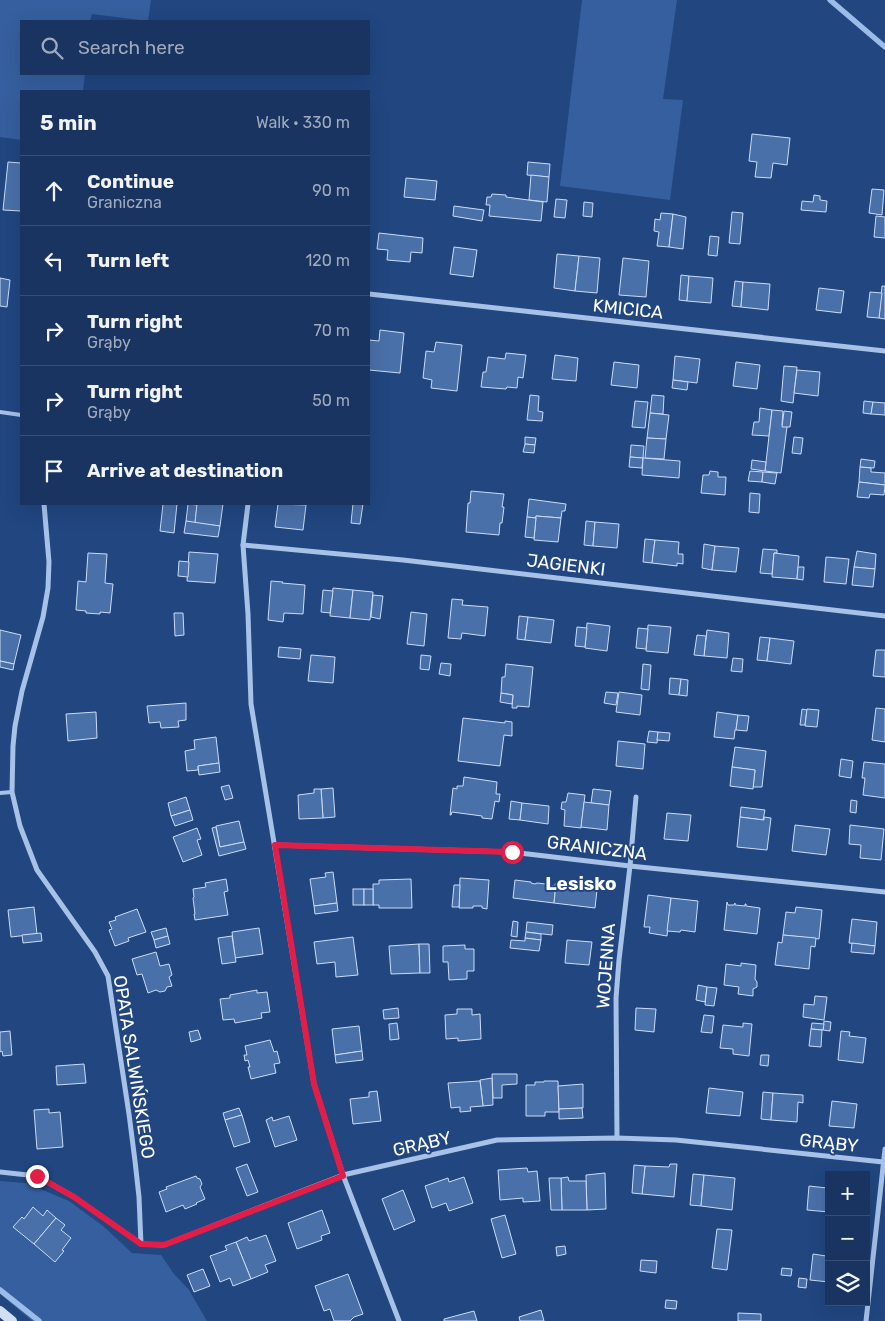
<!DOCTYPE html>
<meta charset="utf-8">
<style>
:root{--surface:#193460;--page:#263f69;--text:#f1f3f6;--muted:#9faabd;--line:#374f75}
body{margin:0;font-family:Rubik,sans-serif;background:var(--page);color:var(--text)}
.controls{position:absolute;right:15px;bottom:15px;display:grid;overflow:hidden;border-radius:0px;box-shadow:0 5px 20px #0002}
.controls button{width:45px;height:45px;display:grid;place-items:center;padding:0;border:0;border-bottom:1px solid var(--line);background:var(--surface);color:var(--text);font:25px sans-serif}
.stop{position:absolute;width:15px;height:15px;margin:-11px;border:4px solid #e11d48;border-radius:50%;background:#fff}
.stop.end{background:#e11d48;border-color:#fff;box-shadow:0 1px 5px #0008}
.list{margin:0;padding:0;list-style:none}
h2{display:flex;justify-content:space-between;align-items:center;height:65px;margin:0;padding:0 20px;font-size:21px}
h2 small{font-size:16px;font-weight:400;color:var(--muted)}
.list li{display:grid;grid-template-columns:32px 1fr auto;gap:15px;align-items:center;box-sizing:border-box;height:70px;padding:0 20px;border-top:1px solid var(--line)}
.list b{display:block;font-size:19px;white-space:nowrap}
.list p{margin:0;font-size:16px;white-space:nowrap;color:var(--muted)}
.list em{font-size:16px;font-style:normal;color:var(--muted)}
.icon{flex:none;width:28px;height:28px;fill:none;stroke:currentColor;stroke-width:2;stroke-linecap:round;stroke-linejoin:round}
.map{position:relative;flex:none;width:885px;height:1321px;overflow:hidden}
.search{position:absolute;background:var(--surface);box-shadow:0 5px 20px #0002;left:20px;top:20px;width:350px;height:55px;display:flex;align-items:center;gap:12px;box-sizing:border-box;padding:0 18px;border-radius:0px;color:var(--muted);font-size:19px}
.panel{position:absolute;background:var(--surface);box-shadow:0 5px 20px #0002;left:20px;top:90px;width:350px;height:415px;border-radius:0px}
.map>svg:first-child{display:block}
</style>
<div class="map">
<svg width="885" height="1321" viewBox="0 0 885 1321">
<rect width="100%" height="100%" fill="#214680"/>
<g fill="#355f9e">
<polygon points="0,0 151,0 148,21 92,14 90,21 21,21 21,74 85,74 83,91 21,91 21,140 0,137"/>
<polygon points="582,0 677,0 663,99 683,100 670,200 560,186"/>
<polygon points="0,1181 26,1183 69,1201 103,1226 132,1253 161,1255 174,1274 189,1290 207,1321 32,1321 0,1294"/>
</g>
<g fill="none" stroke-linecap="round" stroke-linejoin="round">
<g stroke="#9bbbe8" stroke-width="5.5">
<polyline points="830,0 885,47"/>
<polyline points="0,1290 39,1321"/>
</g>
</g>
<g fill="#4a70a9" stroke="#cbdcf6">
<polygon points="752,134 790,138 787,165 773,163 771,178 755,177 757,162 749,161"/>
<polygon points="8,162 21,163 21,211 3,210"/>
<polygon points="528,162 550,164 549,177 527,175"/>
<polygon points="531,175 549,177 547,202 529,200"/>
<polygon points="406,178 437,181 435,200 404,197"/>
<polygon points="872,189 884,190 882,215 869,213"/>
<polygon points="492,194 506,195 506,197 543,202 541,221 489,216 490,205 486,205 487,197 491,197"/>
<polygon points="814,195 820,196 820,200 827,201 826,212 801,210 802,201 813,202"/>
<polygon points="556,199 567,200 565,218 554,217"/>
<polygon points="584,202 593,203 592,217 583,216"/>
<polygon points="454,206 484,210 482,221 453,216"/>
<polygon points="732,212 743,213 740,244 729,243"/>
<polygon points="661,213 673,214 669,247 657,246 659,232 654,231 655,219 660,220"/>
<polygon points="673,214 686,217 683,249 669,247"/>
<polygon points="876,216 885,217 885,238 874,237"/>
<polygon points="379,233 423,238 422,253 411,252 410,262 387,260 388,250 377,249"/>
<polygon points="710,236 719,237 717,256 708,255"/>
<polygon points="454,247 477,250 473,277 450,274"/>
<polygon points="557,254 579,256 575,291 554,288"/>
<polygon points="579,256 600,258 597,293 575,291"/>
<polygon points="623,258 649,261 646,297 619,295"/>
<polygon points="681,275 689,276 687,301 679,300"/>
<polygon points="689,276 713,278 711,303 687,301"/>
<polygon points="0,278 10,280 7,307 0,306"/>
<polygon points="735,281 743,282 741,307 732,306"/>
<polygon points="743,282 770,284 768,310 741,307"/>
<polygon points="882,286 885,286 885,319 879,318"/>
<polygon points="819,288 844,291 841,313 816,310"/>
<polygon points="870,292 882,293 879,318 867,317"/>
<polygon points="380,330 404,333 400,373 369,370 369,340 379,341"/>
<polygon points="436,342 462,345 457,391 431,388 432,380 423,378 426,351 434,352"/>
<polygon points="506,353 526,355 523,378 518,377 517,388 507,387 506,389 481,387 483,372 486,372 488,357 505,359"/>
<polygon points="555,355 578,358 576,381 552,379"/>
<polygon points="675,356 700,359 697,383 673,380"/>
<polygon points="614,362 639,365 637,388 611,385"/>
<polygon points="736,362 760,365 757,389 733,386"/>
<polygon points="784,366 797,367 793,403 781,401"/>
<polygon points="797,370 820,372 818,396 794,393"/>
<polygon points="673,380 688,382 687,390 672,388"/>
<polygon points="530,395 539,396 538,411 543,412 542,421 527,420"/>
<polygon points="652,395 664,396 663,414 650,413"/>
<polygon points="635,401 648,402 645,428 632,427"/>
<polygon points="864,401 873,402 871,414 863,413"/>
<polygon points="873,402 885,403 885,415 871,414"/>
<polygon points="760,408 772,410 769,436 752,435 754,422 759,422"/>
<polygon points="772,410 783,411 782,425 787,427 781,473 765,471"/>
<polygon points="784,411 792,412 790,427 782,427"/>
<polygon points="650,413 669,415 666,439 647,438"/>
<polygon points="525,437 536,438 535,445 525,444"/>
<polygon points="794,437 803,438 801,454 792,453"/>
<polygon points="647,438 666,439 664,459 645,458"/>
<polygon points="525,444 535,445 534,453 523,452"/>
<polygon points="631,445 644,446 643,458 630,457"/>
<polygon points="630,457 643,458 642,468 629,467"/>
<polygon points="643,458 680,461 679,478 642,475"/>
<polygon points="861,459 875,461 874,468 860,467"/>
<polygon points="752,460 766,462 765,471 751,469"/>
<polygon points="860,467 871,468 871,472 885,473 885,485 859,482"/>
<polygon points="710,471 718,472 718,477 726,477 725,495 701,493 703,475 709,475"/>
<polygon points="750,471 763,472 762,482 748,481"/>
<polygon points="763,472 777,473 775,484 762,482"/>
<polygon points="859,482 885,485 884,495 870,494 869,498 857,497"/>
<polygon points="471,491 504,494 502,507 504,507 502,523 500,523 499,535 466,532 468,503 470,503"/>
<polygon points="750,493 760,494 759,513 749,512"/>
<polygon points="529,499 566,504 565,511 562,511 561,518 536,516 536,518 527,517"/>
<polygon points="163,504 177,504 174,533 160,531"/>
<polygon points="188,504 197,505 195,523 186,521"/>
<polygon points="197,504 223,504 220,526 195,523"/>
<polygon points="278,504 306,505 303,530 275,527"/>
<polygon points="353,504 363,504 360,524 351,523"/>
<polygon points="536,516 561,518 558,542 534,540"/>
<polygon points="527,517 536,518 534,538 525,537"/>
<polygon points="186,521 220,526 218,537 184,533"/>
<polygon points="586,521 595,522 593,546 584,545"/>
<polygon points="595,522 619,524 617,548 593,546"/>
<polygon points="645,539 655,540 652,563 643,562"/>
<polygon points="655,540 679,542 678,554 683,554 683,564 677,563 677,566 652,563"/>
<polygon points="704,544 715,546 712,570 702,568"/>
<polygon points="715,546 739,548 736,572 712,570"/>
<polygon points="763,549 777,550 777,553 774,553 772,574 760,573"/>
<polygon points="857,551 876,554 875,569 854,567"/>
<polygon points="189,552 218,554 215,583 187,581"/>
<polygon points="88,553 107,554 105,583 113,584 110,613 100,612 100,614 86,613 86,611 76,610 78,581 86,582"/>
<polygon points="774,553 799,556 797,579 772,577"/>
<polygon points="826,557 849,559 846,584 824,582"/>
<polygon points="179,561 189,562 188,577 178,576"/>
<polygon points="798,567 804,567 803,580 797,579"/>
<polygon points="854,567 875,569 873,587 852,585"/>
<polygon points="271,581 283,582 282,583 305,585 303,614 284,613 283,622 268,620"/>
<polygon points="333,588 353,590 350,618 330,616"/>
<polygon points="323,590 333,591 330,613 321,612"/>
<polygon points="353,590 373,592 370,620 350,618"/>
<polygon points="373,595 383,596 380,619 371,617"/>
<polygon points="452,599 463,600 462,605 488,607 485,636 462,633 461,639 448,638"/>
<polygon points="411,612 427,614 424,646 407,644"/>
<polygon points="174,613 183,613 184,635 175,636"/>
<polygon points="519,616 528,617 525,640 517,639"/>
<polygon points="528,617 554,620 551,643 525,640"/>
<polygon points="587,623 610,626 607,651 585,648"/>
<polygon points="648,625 671,627 668,653 646,651"/>
<polygon points="577,627 587,628 585,647 575,646"/>
<polygon points="638,628 648,629 646,649 636,648"/>
<polygon points="0,630 21,635 14,664 0,661"/>
<polygon points="707,630 729,633 727,658 704,656"/>
<polygon points="697,635 706,636 704,656 694,655"/>
<polygon points="760,637 770,638 767,661 757,660"/>
<polygon points="770,638 794,641 791,664 767,661"/>
<polygon points="279,647 301,649 300,659 278,657"/>
<polygon points="876,650 885,650 885,677 873,676"/>
<polygon points="311,655 335,657 333,683 308,681"/>
<polygon points="421,655 431,656 429,670 420,669"/>
<polygon points="733,658 743,659 742,672 731,671"/>
<polygon points="0,661 14,664 13,670 0,667"/>
<polygon points="441,663 451,664 450,676 439,674"/>
<polygon points="506,664 533,667 529,707 517,706 517,708 512,708 513,695 501,693 502,677 505,677"/>
<polygon points="643,664 651,665 649,690 641,689"/>
<polygon points="670,678 681,679 679,695 669,694"/>
<polygon points="681,679 688,680 687,696 679,695"/>
<polygon points="606,692 618,693 616,705 604,703"/>
<polygon points="619,692 642,695 640,715 616,712"/>
<polygon points="501,693 513,695 512,704 500,702"/>
<polygon points="186,703 186,720 178,721 179,727 161,728 160,722 149,723 147,706"/>
<polygon points="876,708 885,709 885,742 872,740"/>
<polygon points="802,709 807,710 805,725 800,725"/>
<polygon points="807,709 819,710 817,727 805,726"/>
<polygon points="96,712 97,738 68,741 66,714"/>
<polygon points="717,712 738,715 736,730 735,730 734,739 714,737"/>
<polygon points="738,715 749,716 747,731 736,730"/>
<polygon points="463,718 505,723 505,721 512,722 512,736 504,735 500,766 458,761"/>
<polygon points="649,731 658,732 657,743 647,742"/>
<polygon points="658,732 670,733 669,741 657,740"/>
<polygon points="216,737 219,763 198,766 198,770 187,771 185,751 195,749 194,740"/>
<polygon points="618,741 645,744 643,769 616,766"/>
<polygon points="735,747 766,751 762,787 753,787 755,770 732,767"/>
<polygon points="841,759 853,761 851,778 839,776"/>
<polygon points="864,762 885,764 885,798 863,795 865,778 862,778"/>
<polygon points="219,763 220,772 199,775 198,766"/>
<polygon points="732,767 755,770 753,789 730,786"/>
<polygon points="464,777 497,782 496,794 500,794 499,802 495,801 492,819 482,818 482,816 452,812 451,815 450,815 453,788 457,789 457,786 463,786"/>
<polygon points="229,785 233,798 225,800 221,787"/>
<polygon points="333,788 335,817 323,818 321,789"/>
<polygon points="314,789 321,789 323,818 299,819 298,795 314,793"/>
<polygon points="593,789 611,791 609,805 591,803"/>
<polygon points="568,793 585,795 581,828 564,826 565,810 561,809 562,802 566,802"/>
<polygon points="186,797 190,810 171,816 168,803"/>
<polygon points="851,800 857,801 856,813 850,812"/>
<polygon points="511,801 522,803 520,820 509,819"/>
<polygon points="584,802 609,805 607,830 581,827"/>
<polygon points="522,803 549,806 548,824 520,820"/>
<polygon points="741,807 765,810 763,820 740,817"/>
<polygon points="190,810 193,820 175,826 171,816"/>
<polygon points="667,813 691,815 688,841 664,839"/>
<polygon points="740,817 764,820 764,817 771,818 767,850 737,847"/>
<polygon points="239,821 244,842 220,847 216,826"/>
<polygon points="795,825 830,829 826,855 792,851"/>
<polygon points="850,825 884,829 881,860 860,858 861,845 849,844"/>
<polygon points="216,827 220,847 244,842 246,849 219,856 212,828"/>
<polygon points="197,828 201,839 197,840 202,855 183,862 173,837"/>
<polygon points="333,872 337,903 314,906 310,879 326,877 325,873"/>
<polygon points="460,878 489,880 487,909 482,908 482,906 473,906 473,908 459,908"/>
<polygon points="226,879 228,891 224,892 228,915 195,920 194,914 195,914 193,898 194,897 193,889 206,887 205,883"/>
<polygon points="411,879 412,908 379,908 379,905 373,905 373,884 379,884 379,880"/>
<polygon points="515,880 531,882 531,883 535,884 537,883 546,884 546,885 555,886 555,884 556,884 554,903 513,898"/>
<polygon points="556,884 557,885 557,887 566,888 566,886 581,889 581,888 597,890 595,908 554,903"/>
<polygon points="454,885 460,885 459,907 452,907"/>
<rect x="353" y="889" width="11" height="16"/>
<rect x="364" y="889" width="9" height="16"/>
<polygon points="648,895 671,898 667,936 649,933 650,927 644,927"/>
<polygon points="671,898 698,901 695,932 681,930 680,932 667,931"/>
<polygon points="727,902 728,905 734,905 735,903 735,905 745,906 745,904 746,904 746,906 760,908 757,934 724,930"/>
<polygon points="337,903 338,911 315,914 314,906"/>
<polygon points="34,907 37,934 11,937 8,910"/>
<polygon points="796,907 822,910 819,939 783,935 786,912 795,913"/>
<polygon points="137,909 146,932 128,938 129,941 115,946 109,930 112,929 109,922 116,920 115,917"/>
<polygon points="852,919 877,922 875,946 849,943"/>
<polygon points="513,921 518,922 517,937 511,936"/>
<polygon points="527,922 553,925 552,935 526,932"/>
<polygon points="166,928 168,936 154,940 151,932"/>
<polygon points="259,928 263,954 235,958 232,932"/>
<polygon points="526,932 541,934 541,940 525,938"/>
<polygon points="41,933 42,941 23,943 22,935"/>
<polygon points="783,935 816,938 815,947 811,946 809,969 775,965 778,942 782,943"/>
<polygon points="168,936 170,944 156,948 154,940"/>
<polygon points="232,936 236,962 222,964 218,938"/>
<polygon points="353,937 358,975 336,977 335,962 317,964 314,942"/>
<polygon points="525,938 541,940 539,951 510,948 511,940 525,941"/>
<polygon points="567,940 592,942 589,965 565,963"/>
<polygon points="852,943 875,946 874,954 851,952"/>
<polygon points="419,944 420,973 391,974 389,946"/>
<polygon points="419,944 429,944 430,973 420,973"/>
<polygon points="465,945 465,949 474,949 474,971 467,971 467,979 449,980 448,962 443,962 443,946"/>
<polygon points="156,952 160,966 169,964 172,975 169,977 172,986 167,987 165,991 160,992 156,990 148,993 142,974 137,975 132,959"/>
<polygon points="741,963 756,965 755,979 757,982 757,987 753,989 753,996 738,994 739,987 724,985 726,964 741,966"/>
<polygon points="698,985 707,987 705,1002 696,1000"/>
<polygon points="707,987 717,988 714,1006 705,1005"/>
<polygon points="257,990 257,993 267,992 270,1012 261,1013 262,1018 235,1023 234,1019 223,1020 220,999 230,998 230,995"/>
<polygon points="815,996 827,997 824,1020 803,1017 804,1004 814,1005"/>
<polygon points="398,1008 399,1018 384,1019 383,1010"/>
<polygon points="636,1008 656,1009 654,1032 635,1030"/>
<polygon points="457,1009 472,1009 472,1015 480,1014 481,1039 458,1041 458,1038 446,1039 445,1015 457,1014"/>
<polygon points="704,1015 714,1016 712,1033 701,1032"/>
<polygon points="824,1021 831,1022 830,1031 823,1030"/>
<polygon points="397,1023 399,1039 390,1040 389,1024"/>
<polygon points="743,1023 752,1024 749,1056 733,1054 733,1049 720,1048 723,1025 743,1027"/>
<polygon points="812,1023 824,1024 823,1030 811,1029"/>
<polygon points="359,1026 362,1051 335,1055 332,1029"/>
<polygon points="811,1029 822,1030 821,1047 809,1046"/>
<polygon points="198,1030 201,1039 191,1042 189,1032"/>
<polygon points="10,1031 12,1055 3,1056 2,1051 0,1052 0,1032"/>
<polygon points="841,1031 850,1032 849,1036 866,1038 863,1063 838,1060"/>
<polygon points="270,1040 274,1052 277,1051 280,1063 274,1064 276,1073 251,1079 248,1067 250,1067 248,1060 245,1061 244,1055 247,1055 245,1046"/>
<polygon points="362,1051 363,1060 336,1063 335,1055"/>
<polygon points="761,1055 769,1055 768,1066 760,1065"/>
<polygon points="84,1064 86,1083 57,1085 56,1066"/>
<polygon points="492,1074 517,1074 517,1084 502,1085 502,1098 493,1098"/>
<polygon points="492,1078 493,1105 483,1106 480,1080"/>
<polygon points="480,1081 483,1106 470,1107 471,1111 460,1112 460,1107 451,1108 448,1083"/>
<polygon points="544,1081 558,1081 559,1112 545,1112 545,1116 526,1116 526,1085 535,1085 535,1082 544,1082"/>
<polygon points="583,1084 583,1108 559,1109 558,1086"/>
<polygon points="709,1088 743,1092 740,1116 706,1113"/>
<polygon points="377,1091 381,1121 353,1124 350,1099 369,1097 369,1092"/>
<polygon points="763,1092 773,1093 771,1120 761,1119"/>
<polygon points="773,1093 803,1095 803,1103 798,1102 797,1122 771,1120"/>
<polygon points="832,1101 857,1104 854,1128 829,1126"/>
<polygon points="239,1108 242,1115 225,1120 223,1113"/>
<polygon points="582,1108 583,1118 559,1119 559,1109"/>
<polygon points="49,1109 49,1113 60,1112 63,1147 37,1149 34,1110"/>
<polygon points="242,1115 250,1142 234,1147 225,1120"/>
<polygon points="289,1116 297,1140 275,1147 266,1120 272,1117 273,1121"/>
<polygon points="247,1164 258,1192 247,1196 236,1168"/>
<polygon points="670,1164 677,1164 674,1197 642,1194 645,1166 669,1167"/>
<polygon points="634,1165 645,1166 642,1194 632,1193"/>
<polygon points="527,1168 528,1172 537,1171 540,1201 523,1202 523,1198 500,1200 498,1170"/>
<polygon points="605,1173 606,1209 587,1210 586,1175"/>
<polygon points="693,1174 704,1175 701,1206 690,1205"/>
<polygon points="704,1175 735,1178 732,1210 701,1206"/>
<polygon points="196,1176 197,1178 200,1179 202,1184 200,1187 205,1199 196,1203 197,1204 185,1209 183,1205 166,1212 159,1192 167,1189 166,1187"/>
<polygon points="464,1177 473,1203 449,1211 446,1203 432,1208 425,1186 448,1178 449,1182"/>
<polygon points="568,1177 569,1181 586,1181 587,1210 562,1210 561,1178"/>
<polygon points="549,1178 561,1178 562,1210 551,1210"/>
<polygon points="828,1183 829,1183 829,1212 807,1210 809,1186 827,1188"/>
<polygon points="403,1190 415,1221 394,1230 382,1199"/>
<polygon points="33,1207 43,1216 47,1210 56,1218 34,1244 13,1227 22,1217 24,1219"/>
<polygon points="322,1210 330,1233 321,1236 322,1240 297,1249 288,1223"/>
<polygon points="505,1215 516,1254 502,1258 491,1219"/>
<polygon points="56,1218 65,1225 61,1230 71,1238 62,1250 64,1251 55,1262 34,1244"/>
<polygon points="717,1229 732,1230 727,1270 712,1268"/>
<polygon points="266,1235 276,1261 265,1265 268,1272 251,1279 236,1242 247,1237 249,1241"/>
<polygon points="236,1242 251,1279 233,1286 230,1278 220,1282 210,1256 227,1250 225,1246"/>
<polygon points="565,1246 566,1254 557,1256 556,1247"/>
<polygon points="827,1250 829,1250 829,1282 810,1280 813,1254 826,1256"/>
<polygon points="641,1260 657,1261 656,1273 640,1271"/>
<polygon points="782,1268 792,1269 791,1276 781,1275"/>
<polygon points="203,1269 210,1286 194,1292 187,1275"/>
<polygon points="348,1274 363,1314 354,1317 350,1321 334,1321 330,1309 324,1311 315,1286"/>
<polygon points="799,1278 807,1279 806,1288 798,1287"/>
<polygon points="666,1300 677,1301 676,1309 665,1308"/>
<polygon points="541,1310 544,1321 520,1321 519,1317"/>
<polygon points="474,1311 477,1321 444,1321 444,1319"/>
<polygon points="738,1313 761,1314 761,1321 738,1321"/>
</g>
<g fill="none" stroke-linecap="round" stroke-linejoin="round">
<g stroke="#a7c1e7" stroke-width="4">
<polyline points="0,412 21,415"/>
<polyline points="0,793 12,792"/>
</g>
<g stroke="#a7c1e7" stroke-width="5">
<polyline points="369,294 885,351"/>
<polyline points="44,504 49,562 48,588 43,617 22,691 15,726 13,746 12,792 20,826 37,870 95,952 108,976 129,1114 135,1161 139,1197 141,1244"/>
<polyline points="248,504 243,545 248,614 251,704 314,1084 343,1175 399,1321"/>
<polyline points="243,545 403,560 885,616"/>
<polyline points="275,845 511,852 630,866 885,892"/>
<polyline points="617,1138 616,998 619,960 630,866 636,797"/>
<polyline points="0,1172 37,1176 74,1197 141,1244 164,1245 343,1175 497,1140 617,1138 676,1140 883,1162"/>
<polyline points="866,1321 885,1149"/>
</g>
<polyline stroke="#d1dff6" stroke-width="10" points="0,1311 12,1321"/>
</g>
<g fill="none" stroke-linecap="round" stroke-linejoin="round">
<polyline stroke="#e11d48" stroke-width="6" points="37,1176 74,1197 141,1244 164,1245 343,1176 314,1084 275,845 512,852"/>
</g>
<g text-anchor="middle" dominant-baseline="central" stroke-width="4" stroke-linejoin="round" paint-order="stroke">
<g font-size="18" fill="#fff" stroke="#214680">
<text transform="translate(628 309) rotate(6)">KMICICA</text>
<text transform="translate(566 565) rotate(7)">JAGIENKI</text>
<text transform="translate(597 848) rotate(7)">GRANICZNA</text>
<text transform="translate(606 966) rotate(-86)">WOJENNA</text>
<text transform="translate(134 1067) rotate(81)">OPATA SALWIŃSKIEGO</text>
<text transform="translate(829 1143) rotate(6)">GRĄBY</text>
<text transform="translate(422 1144) rotate(-13)">GRĄBY</text>
</g>
<g font-size="19" font-weight="bold" fill="#fff" stroke="#214680">
<text x="581" y="883">Lesisko</text>
</g>
</g>
</svg>
<div class="controls">
<button>+</button>
<button>−</button>
<button><svg class="icon" aria-label="layers" viewBox="0 0 24 24"><path d="M12 4l9 5-9 5-9-5zM3 14l9 5 9-5"/></svg></button>
</div>
<div class="stop" style="left:512px;top:852px"></div>
<div class="stop end" style="left:37px;top:1176px"></div>
<div class="search"><svg class="icon" aria-label="search" viewBox="0 0 24 24"><circle cx="10" cy="10" r="6"/><path d="M15 15l6 6"/></svg>Search here</div>
<section class="panel">
<h2>5 min<small>Walk · 330 m</small></h2>
<ul class="list">
<li><svg class="icon" aria-label="ahead" viewBox="0 0 24 24"><path d="M12 20V5M6 11l6-6 6 6"/></svg><div><b>Continue</b><p>Graniczna</p></div><em>90 m</em></li>
<li><svg class="icon" aria-label="left" viewBox="0 0 24 24"><path d="M17 20v-9H6M10 6l-5 5 5 5"/></svg><div><b>Turn left</b></div><em>120 m</em></li>
<li><svg class="icon" aria-label="right" viewBox="0 0 24 24"><path d="M7 20v-9h11M14 6l5 5-5 5"/></svg><div><b>Turn right</b><p>Grąby</p></div><em>70 m</em></li>
<li><svg class="icon" aria-label="right" viewBox="0 0 24 24"><path d="M7 20v-9h11M14 6l5 5-5 5"/></svg><div><b>Turn right</b><p>Grąby</p></div><em>50 m</em></li>
<li><svg class="icon" aria-label="arrive" viewBox="0 0 24 24"><path d="M6 21V4h12l-3 4 3 4H6"/></svg><div><b>Arrive at destination</b></div></li>
</ul>
</section>
</div>
